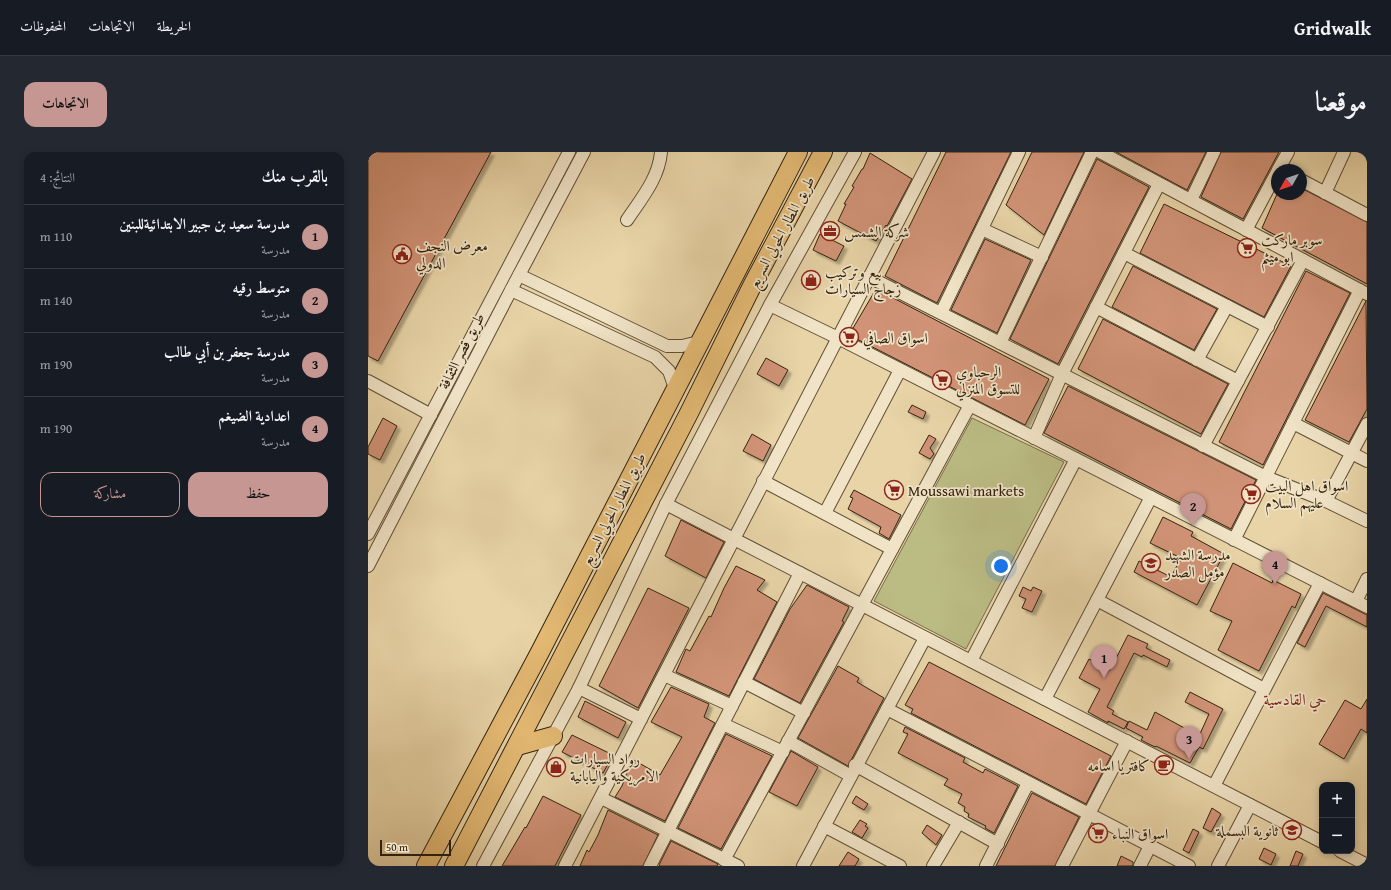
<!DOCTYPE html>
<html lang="ar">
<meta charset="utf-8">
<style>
:root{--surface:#171b24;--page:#242831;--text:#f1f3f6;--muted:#9ea1a6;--line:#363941;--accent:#c59692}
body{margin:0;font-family:"Gentium Book Plus",Amiri,serif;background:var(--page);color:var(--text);direction:rtl}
.controls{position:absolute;right:12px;bottom:12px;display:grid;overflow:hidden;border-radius:8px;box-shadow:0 2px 6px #0003}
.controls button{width:36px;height:36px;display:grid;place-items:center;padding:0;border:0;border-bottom:1px solid var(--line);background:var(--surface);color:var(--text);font:20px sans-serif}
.compass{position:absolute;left:903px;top:12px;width:36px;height:36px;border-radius:50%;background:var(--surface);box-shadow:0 2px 6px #0003;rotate:230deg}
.scale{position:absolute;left:12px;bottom:10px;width:71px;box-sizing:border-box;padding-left:4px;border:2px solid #342310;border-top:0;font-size:11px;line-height:14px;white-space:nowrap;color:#342310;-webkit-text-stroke:3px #f0e3c6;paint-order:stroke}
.you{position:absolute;left:633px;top:414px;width:14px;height:14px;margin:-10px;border:3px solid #fff;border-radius:50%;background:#1a73e8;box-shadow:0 0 0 6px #1a73e833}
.badge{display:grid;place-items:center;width:26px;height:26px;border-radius:50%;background:var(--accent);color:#111;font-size:13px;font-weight:700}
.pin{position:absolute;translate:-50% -33px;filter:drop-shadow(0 1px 2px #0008)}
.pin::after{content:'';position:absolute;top:21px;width:14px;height:12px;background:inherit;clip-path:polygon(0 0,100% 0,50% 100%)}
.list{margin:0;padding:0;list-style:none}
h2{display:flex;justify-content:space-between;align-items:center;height:52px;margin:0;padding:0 16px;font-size:17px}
h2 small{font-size:13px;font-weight:400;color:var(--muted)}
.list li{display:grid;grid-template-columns:26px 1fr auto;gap:12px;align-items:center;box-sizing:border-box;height:64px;padding:0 16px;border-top:1px solid var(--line)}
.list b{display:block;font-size:15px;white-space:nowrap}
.list p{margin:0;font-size:13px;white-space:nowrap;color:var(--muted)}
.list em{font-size:13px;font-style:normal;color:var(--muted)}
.actions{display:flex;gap:8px;padding:12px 16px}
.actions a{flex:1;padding:9px 0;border:1px solid var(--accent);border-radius:12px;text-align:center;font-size:14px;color:var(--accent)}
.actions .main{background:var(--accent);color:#111}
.map{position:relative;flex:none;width:999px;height:714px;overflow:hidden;direction:ltr;border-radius:12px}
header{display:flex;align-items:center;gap:24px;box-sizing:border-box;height:56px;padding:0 20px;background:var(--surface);border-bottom:1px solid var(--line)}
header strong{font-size:19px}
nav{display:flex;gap:22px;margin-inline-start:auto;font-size:14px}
.intro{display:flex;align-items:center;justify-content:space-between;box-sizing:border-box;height:96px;padding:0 24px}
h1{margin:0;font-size:28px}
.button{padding:10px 18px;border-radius:12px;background:var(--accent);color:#111;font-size:14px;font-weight:700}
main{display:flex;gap:24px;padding:0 24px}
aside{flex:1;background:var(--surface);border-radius:12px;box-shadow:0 2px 6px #0003}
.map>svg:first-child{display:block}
</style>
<header>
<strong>Gridwalk</strong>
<nav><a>الخريطة</a><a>الاتجاهات</a><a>المحفوظات</a></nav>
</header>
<div class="intro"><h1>موقعنا</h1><a class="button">الاتجاهات</a></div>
<main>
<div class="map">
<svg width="999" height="714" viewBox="0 0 999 714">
<defs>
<filter id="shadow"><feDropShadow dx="3.5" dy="3.5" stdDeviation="1" flood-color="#0004"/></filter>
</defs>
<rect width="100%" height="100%" fill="#e8d4a7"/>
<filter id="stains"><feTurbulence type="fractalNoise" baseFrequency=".005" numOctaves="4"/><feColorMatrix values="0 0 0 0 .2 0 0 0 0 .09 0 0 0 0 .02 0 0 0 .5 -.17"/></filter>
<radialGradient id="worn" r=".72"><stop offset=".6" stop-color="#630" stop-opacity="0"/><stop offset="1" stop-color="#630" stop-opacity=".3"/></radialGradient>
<polygon fill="#bbbb84" stroke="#786f4a" points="604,266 696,310 598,497 506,449"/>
<g fill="#d19377" stroke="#342310" filter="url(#shadow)">
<polygon points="0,0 123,0 10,209 0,204"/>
<polygon points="578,0 643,0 569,151 517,124"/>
<polygon points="664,0 716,0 676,83 638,53"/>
<polygon points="748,0 838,0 819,38"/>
<polygon points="853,0 911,0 875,67 833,45"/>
<polygon points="502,1 544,27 519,74 518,73 508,89 470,69 478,52 476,52 486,35 484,34 494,17 495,17"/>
<polygon points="729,7 781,35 690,212 642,187"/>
<polygon points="933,36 999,70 999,132 894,76 909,42 933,42"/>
<polygon points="796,52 923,114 896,165 772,101"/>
<polygon points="452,82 476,94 468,109 445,98"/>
<polygon points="617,87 663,108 629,181 583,158"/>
<polygon points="765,114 849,157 826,198 744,155"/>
<polygon points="938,119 982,141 895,313 851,290"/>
<polygon points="508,137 681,227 657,273 481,183"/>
<polygon points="998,149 999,257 981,290 937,268"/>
<polygon points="735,167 860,232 833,282 710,217"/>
<polygon points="398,206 420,218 411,234 389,222"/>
<polygon points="700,234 888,328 863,377 676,281"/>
<polygon points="544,253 558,260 555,267 540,260"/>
<polygon points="15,266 29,274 12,308 0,302 0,295"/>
<polygon points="384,282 403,293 395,309 375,299"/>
<polygon points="561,283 568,287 562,296 566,302 562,307 551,301"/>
<polygon points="486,338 533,363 521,387 511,381 513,375 480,357 485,346 482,345"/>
<polygon points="795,365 825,380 823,384 856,402 829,453 766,420 771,409 803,425 813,406 782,391"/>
<polygon points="313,368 356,390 338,426 297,404"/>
<polygon points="865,411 904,431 905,428 933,442 927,456 924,454 891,519 850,498 864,469 842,459"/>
<polygon points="368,414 397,428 389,438 409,450 361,544 308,520 318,497 322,499 341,464 343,465 356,436"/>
<polygon points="439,433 481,455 474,469 476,470 432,551 386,527 422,457"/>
<polygon points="655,435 663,439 665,435 674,439 664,460 654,456 658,447 651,444"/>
<polygon points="280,436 321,456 270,556 231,534"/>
<polygon points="955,441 999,463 999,475 958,454 937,495 929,491"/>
<polygon points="760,483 780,492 778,496 802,508 799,515 775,503 774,505 766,501 739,555 746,559 744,562 760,570 756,577 740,569 740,571 720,560 732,537 711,526 721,507 742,518"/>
<polygon points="561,510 743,604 718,652 543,561 545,557 537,553"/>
<polygon points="470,514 491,526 489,530 516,546 480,614 430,586"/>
<polygon points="303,535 341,552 336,565 347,571 297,669 247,645 254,634 264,607 292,623 314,585 283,570"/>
<polygon points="822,540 855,557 835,597 831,595 822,611 788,594 787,595 773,588 775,585 758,576 761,569 779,578 787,560 831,584 841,562 817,550"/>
<polygon points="999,547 999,581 993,577 976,607 951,592 977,548 993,557"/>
<polygon points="217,549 258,570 250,586 210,565"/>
<polygon points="537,575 597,606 595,610 615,621 617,617 650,634 626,681 617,676 618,674 600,665 601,662 596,659 597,655 590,651 594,642 576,633 580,627 530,601 540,582 535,580"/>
<polygon points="358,582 404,604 353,697 310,676"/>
<polygon points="204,583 245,603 235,621 194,600"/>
<polygon points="423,599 450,615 429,654 401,640"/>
<polygon points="664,641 711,665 687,714 628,714"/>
<polygon points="175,644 213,663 187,714 134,714 157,675 158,676"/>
<polygon points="488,644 500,652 496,658 484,651"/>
<polygon points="844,656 853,662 843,680 835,676"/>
<polygon points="240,658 290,683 275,714 212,714 219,698 221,700 230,683"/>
<polygon points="492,668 499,672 497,674 500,676 494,686 484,680"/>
<polygon points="559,673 574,683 568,693 554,681"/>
<polygon points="825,677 831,680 821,701 815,698"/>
<polygon points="303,689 350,712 349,714 292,714 291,713"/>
<polygon points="896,696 908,702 903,713 891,707"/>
<polygon points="928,699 935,702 930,714 922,714"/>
<polygon points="480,700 491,707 487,714 471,714"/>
<polygon points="753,704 765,710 765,714 749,714"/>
</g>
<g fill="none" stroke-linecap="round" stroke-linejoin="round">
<g stroke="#614f36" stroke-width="14">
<g id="minor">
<polyline points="732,0 999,142"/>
<polyline points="910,18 920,0"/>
<polyline points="933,28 999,63"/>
<polyline points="957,41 976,0"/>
<polyline points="823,48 846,0"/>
<path d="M 259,68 C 273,47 291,26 293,0"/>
<polyline points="614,77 674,105"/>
<polyline points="878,78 909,20"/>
<polyline points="756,101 900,175"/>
<polyline points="151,123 299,194 314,194 331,190"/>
<polyline points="501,125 898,325 958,349 999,369"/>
<polyline points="143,138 287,205 301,219 307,236"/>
<polyline points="402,153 470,186 999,455"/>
<polyline points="728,155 870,229"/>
<polyline points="573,161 651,0"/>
<polyline points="632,191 724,0"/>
<polyline points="829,208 859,154"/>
<polyline points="0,229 63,263"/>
<polyline points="925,271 999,309"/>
<polyline points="666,286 694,222 791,32"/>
<polyline points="835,294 935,108"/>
<polyline points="395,329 524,397"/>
<polyline points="958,349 999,272"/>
<polyline points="298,352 954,690"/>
<polyline points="457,361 532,218"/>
<polyline points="0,382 201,0"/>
<polyline points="866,388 992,138"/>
<polyline points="0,414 143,138 216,0"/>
<polyline points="729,448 896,537"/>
<polyline points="988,449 999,427"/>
<polyline points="603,509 708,307"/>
<polyline points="296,523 364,554"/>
<polyline points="376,530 436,561"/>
<polyline points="211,536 273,567"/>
<polyline points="677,547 783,345"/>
<polyline points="519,557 821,714"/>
<polyline points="355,572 415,600"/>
<polyline points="420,589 483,624"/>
<polyline points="487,613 630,692"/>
<polyline points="846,634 952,431"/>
<polyline points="233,646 370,714"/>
<polyline points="456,674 532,714"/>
<polyline points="972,699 999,713"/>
<polyline points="356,708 602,253"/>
<polyline points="115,714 211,536 298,352 402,153 487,0"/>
<polyline points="197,714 566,0"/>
<polyline points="282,714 432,421"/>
<polyline points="435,714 557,486"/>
<polyline points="565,714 591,670"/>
<polyline points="618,714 660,631"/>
<polyline points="694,714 759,589"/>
<polyline points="772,714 782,694"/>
<polyline points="850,714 882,653"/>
</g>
</g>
<g stroke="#342310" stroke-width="20">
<g id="highway">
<polyline points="149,594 185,584"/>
<polyline points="58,714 172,500 430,0"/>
<polyline points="86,714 321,261 385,132 455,0"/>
</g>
</g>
<use href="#minor" stroke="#f0e3c6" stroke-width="12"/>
<use href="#highway" stroke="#e4ba74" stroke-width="18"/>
</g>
<defs>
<g id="office-ring" transform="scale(1)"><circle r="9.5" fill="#f0e3c6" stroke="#8f2418" stroke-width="1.5"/><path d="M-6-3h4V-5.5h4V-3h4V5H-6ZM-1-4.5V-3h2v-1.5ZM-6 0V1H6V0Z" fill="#8f2418"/></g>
<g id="supermarket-ring" transform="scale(1)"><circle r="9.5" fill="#f0e3c6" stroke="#8f2418" stroke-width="1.5"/><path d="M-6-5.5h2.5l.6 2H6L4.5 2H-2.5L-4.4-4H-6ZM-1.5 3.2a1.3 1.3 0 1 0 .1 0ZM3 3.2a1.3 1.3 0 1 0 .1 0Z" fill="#8f2418"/></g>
<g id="civic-ring" transform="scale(1)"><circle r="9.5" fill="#f0e3c6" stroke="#8f2418" stroke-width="1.5"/><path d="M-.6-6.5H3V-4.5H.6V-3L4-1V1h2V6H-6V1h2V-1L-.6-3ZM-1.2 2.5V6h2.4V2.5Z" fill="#8f2418"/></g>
<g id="shop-ring" transform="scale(1)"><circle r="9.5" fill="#f0e3c6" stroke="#8f2418" stroke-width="1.5"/><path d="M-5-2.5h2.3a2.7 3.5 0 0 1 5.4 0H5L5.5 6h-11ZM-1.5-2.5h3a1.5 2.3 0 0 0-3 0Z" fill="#8f2418"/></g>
<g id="school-ring" transform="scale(1)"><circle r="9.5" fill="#f0e3c6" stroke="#8f2418" stroke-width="1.5"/><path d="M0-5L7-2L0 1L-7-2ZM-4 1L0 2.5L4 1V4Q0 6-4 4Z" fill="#8f2418"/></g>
<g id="cafe-ring" transform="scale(1)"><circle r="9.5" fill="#f0e3c6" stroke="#8f2418" stroke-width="1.5"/><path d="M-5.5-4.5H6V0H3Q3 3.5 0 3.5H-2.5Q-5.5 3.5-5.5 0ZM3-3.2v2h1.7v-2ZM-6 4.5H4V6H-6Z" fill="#8f2418"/></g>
</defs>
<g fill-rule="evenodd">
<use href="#office-ring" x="462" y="79"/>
<use href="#supermarket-ring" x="879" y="96"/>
<use href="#civic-ring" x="34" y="102"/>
<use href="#shop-ring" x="443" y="128"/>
<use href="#supermarket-ring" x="481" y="185"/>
<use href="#supermarket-ring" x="574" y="228"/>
<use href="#supermarket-ring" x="526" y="338"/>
<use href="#supermarket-ring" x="883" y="342"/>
<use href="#school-ring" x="783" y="411"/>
<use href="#cafe-ring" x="796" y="613"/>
<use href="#shop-ring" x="188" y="615"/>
<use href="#school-ring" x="924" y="678"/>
<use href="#supermarket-ring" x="730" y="681"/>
</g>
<g text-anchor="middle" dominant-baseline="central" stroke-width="3.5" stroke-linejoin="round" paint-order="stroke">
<g font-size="15" fill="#342310" stroke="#f0e3c6" text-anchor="start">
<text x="476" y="79">شركة الشمس</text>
<text x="893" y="87">سوبر ماركت<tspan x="893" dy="17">ابو ميثم</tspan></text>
<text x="48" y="93">معرض النجف<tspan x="48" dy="17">الدولي</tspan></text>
<text x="457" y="119">بيع وتركيب<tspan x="457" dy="17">زجاج السيارات</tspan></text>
<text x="495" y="185">اسواق الصافي</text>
<text x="588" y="219">الرحباوي<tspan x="588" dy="17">للتسوق المنزلي</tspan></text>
<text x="897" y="333">اسواق اهل البيت<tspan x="897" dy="17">عليهم السلام</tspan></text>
<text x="540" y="338">Moussawi markets</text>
<text x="797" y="402">مدرسة الشهيد<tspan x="797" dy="17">مؤمل الصدر</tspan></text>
<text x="202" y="606">رواد السيارات<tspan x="202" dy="17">الامريكية واليابانية</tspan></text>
<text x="782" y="613" text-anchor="end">كافتريا اسامه</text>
<text x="910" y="678" text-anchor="end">ثانوية البسملة</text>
<text x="744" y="681">اسواق النباء</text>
</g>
<g font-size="15" fill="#342310" stroke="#f0e3c6">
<text transform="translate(413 80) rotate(-62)">طريق المطار الحولي السريع</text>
<text transform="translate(93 199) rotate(-63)">طريق قصر الثقافة</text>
<text transform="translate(245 357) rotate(-63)">طريق المطار الحولي السريع</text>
</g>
<g font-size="16" fill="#7a1f14" stroke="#f0e3c6">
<text x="927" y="547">حي القادسية</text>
</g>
</g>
<rect width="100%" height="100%" filter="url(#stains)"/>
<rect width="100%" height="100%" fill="url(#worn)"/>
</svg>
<div class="controls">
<button>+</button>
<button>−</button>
</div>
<svg class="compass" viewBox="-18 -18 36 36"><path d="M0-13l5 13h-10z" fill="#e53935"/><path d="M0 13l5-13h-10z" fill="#9ea1a6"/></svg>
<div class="scale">50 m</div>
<div class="you"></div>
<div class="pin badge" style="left:736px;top:526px">1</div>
<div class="pin badge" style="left:825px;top:374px">2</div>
<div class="pin badge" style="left:821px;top:607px">3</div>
<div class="pin badge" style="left:907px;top:432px">4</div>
</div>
<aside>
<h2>بالقرب منك<small>النتائج: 4</small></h2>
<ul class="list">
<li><span class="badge">1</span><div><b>مدرسة سعيد بن جبير الابتدائيةللبنين</b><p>مدرسة</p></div><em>110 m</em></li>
<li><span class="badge">2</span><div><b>متوسط رقيه</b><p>مدرسة</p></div><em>140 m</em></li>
<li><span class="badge">3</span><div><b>مدرسة جعفر بن أبي طالب</b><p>مدرسة</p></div><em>190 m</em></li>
<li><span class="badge">4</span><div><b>اعدادية الضيغم</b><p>مدرسة</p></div><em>190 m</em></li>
</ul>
<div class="actions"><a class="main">حفظ</a><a>مشاركة</a></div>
</aside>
</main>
